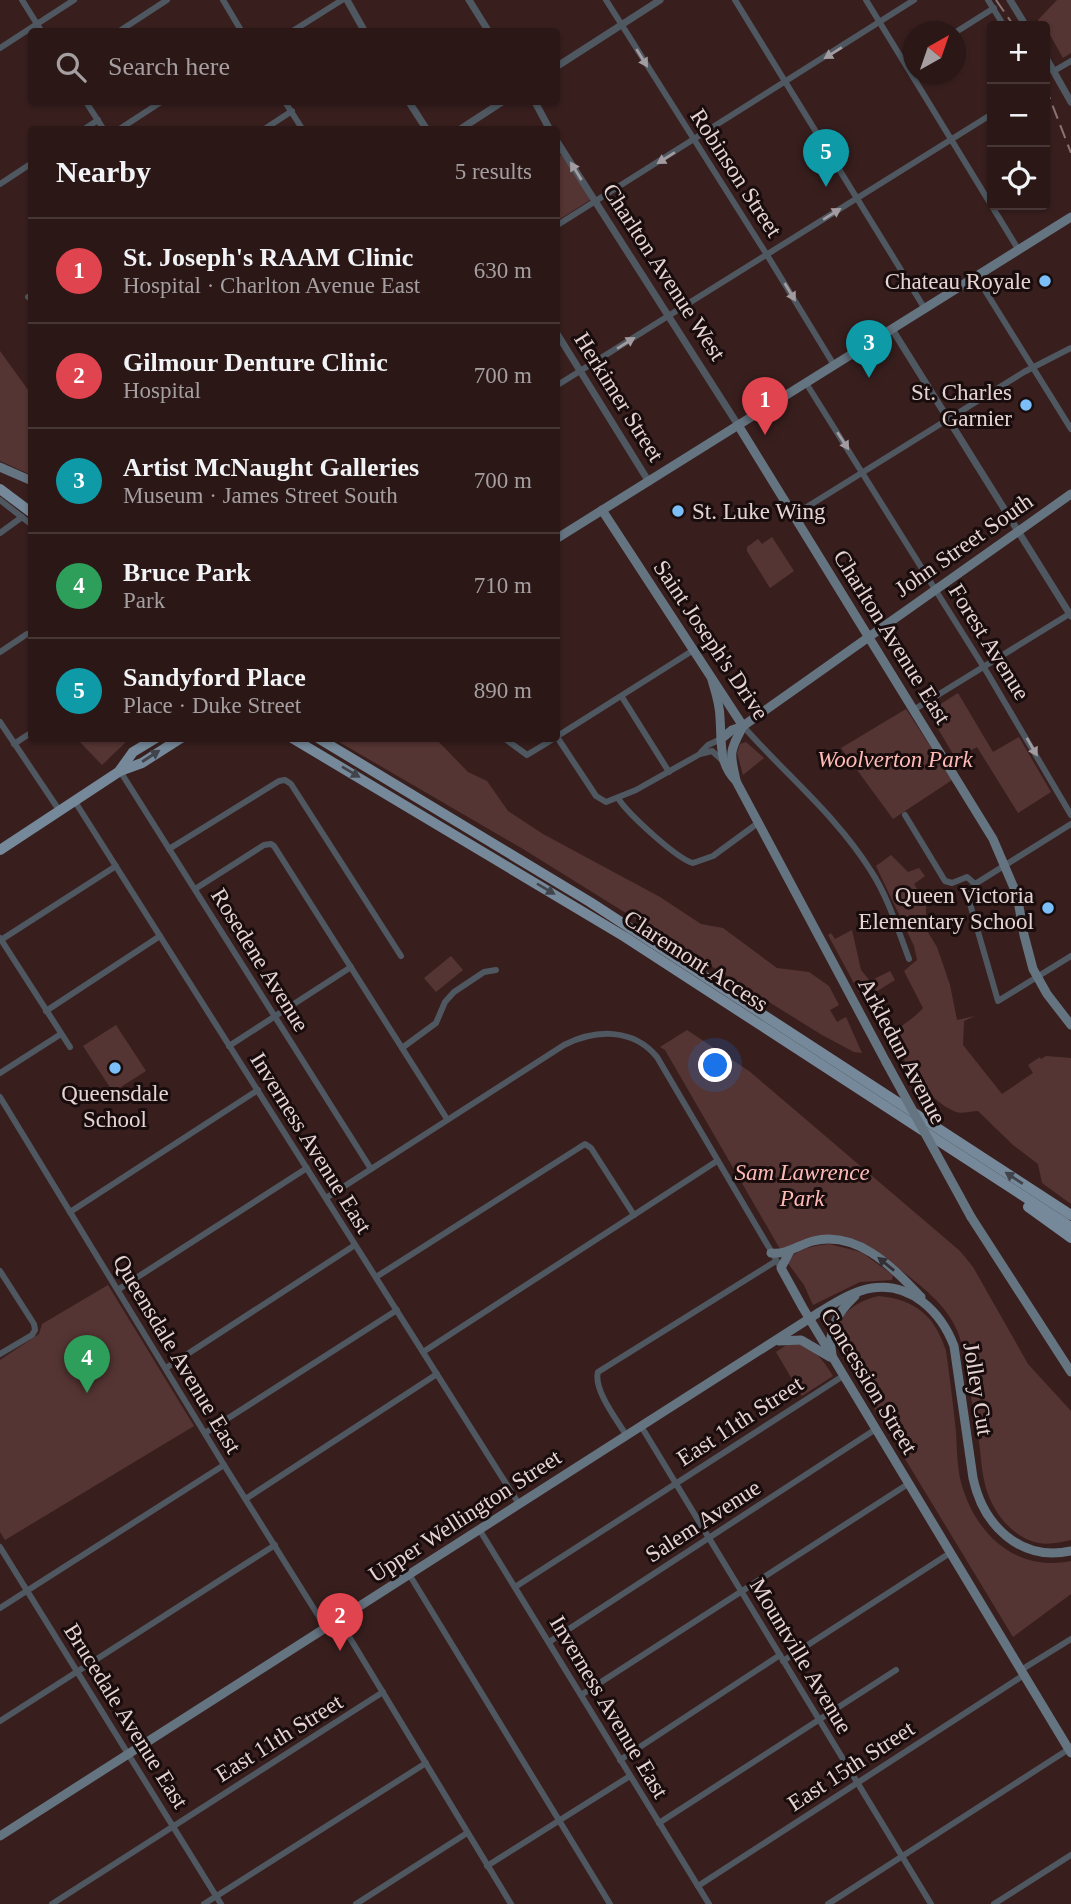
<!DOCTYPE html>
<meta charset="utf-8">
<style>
:root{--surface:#2a1716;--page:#362423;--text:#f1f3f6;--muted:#a59fa1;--line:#463635;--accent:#1a73e8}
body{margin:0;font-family:"Times New Roman",serif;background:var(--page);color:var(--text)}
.controls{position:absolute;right:21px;top:21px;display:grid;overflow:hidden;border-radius:7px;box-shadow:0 2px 5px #0004}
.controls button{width:63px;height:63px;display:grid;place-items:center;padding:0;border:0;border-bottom:2px solid var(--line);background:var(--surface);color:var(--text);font:35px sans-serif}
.compass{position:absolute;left:903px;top:21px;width:63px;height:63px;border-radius:50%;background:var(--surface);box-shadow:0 2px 5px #0004;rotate:40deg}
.you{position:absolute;left:716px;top:1066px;width:24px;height:24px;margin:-18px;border:5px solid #fff;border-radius:50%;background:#1a73e8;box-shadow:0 0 0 10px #1a73e833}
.badge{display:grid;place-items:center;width:46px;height:46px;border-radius:50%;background:var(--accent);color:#fff;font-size:23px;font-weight:700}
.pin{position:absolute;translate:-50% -58px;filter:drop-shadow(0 2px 4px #0008)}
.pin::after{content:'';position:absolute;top:37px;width:24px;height:21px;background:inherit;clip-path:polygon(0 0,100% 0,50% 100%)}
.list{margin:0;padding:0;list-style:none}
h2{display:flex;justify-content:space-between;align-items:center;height:91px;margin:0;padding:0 28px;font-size:30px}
h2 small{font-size:23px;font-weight:400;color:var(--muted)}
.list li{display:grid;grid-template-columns:46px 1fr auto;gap:21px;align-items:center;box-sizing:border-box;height:105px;padding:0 28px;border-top:2px solid var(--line)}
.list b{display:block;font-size:26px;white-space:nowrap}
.list p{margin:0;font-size:23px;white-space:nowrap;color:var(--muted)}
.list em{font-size:23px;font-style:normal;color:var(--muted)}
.icon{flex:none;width:38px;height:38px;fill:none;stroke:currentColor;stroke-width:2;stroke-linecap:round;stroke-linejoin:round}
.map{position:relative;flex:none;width:1071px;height:1904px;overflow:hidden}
.search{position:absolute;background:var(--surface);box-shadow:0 2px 5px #0004;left:28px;top:28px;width:532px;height:77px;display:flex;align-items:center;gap:18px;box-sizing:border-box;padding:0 24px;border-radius:7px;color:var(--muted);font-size:26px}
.panel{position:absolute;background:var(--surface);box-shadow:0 2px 5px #0004;left:28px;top:126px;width:532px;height:616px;border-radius:7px}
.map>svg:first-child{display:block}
</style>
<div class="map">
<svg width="1071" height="1904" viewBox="0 0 1071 1904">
<rect width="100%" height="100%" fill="#381f1e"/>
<g fill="#553533">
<polygon points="1057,0 1071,0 1071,53 1063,58 1045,26 1040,26 1038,20"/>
<polygon points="561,155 589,195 590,200 557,221 557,158"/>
<polygon points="0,351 31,394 31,475 0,461"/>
<polygon points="772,537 794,571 770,588 747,551 747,547 758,539 762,544"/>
<polygon points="958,693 993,752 1019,737 1051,792 1018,813 977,747 956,759 928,712"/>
<polygon points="906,709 952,780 893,819 841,748"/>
<polygon points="77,739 129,739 102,765"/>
<polygon points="334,739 436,739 468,772 487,781 508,811 543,834 660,897 701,924 723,928 777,968 809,972 829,986 839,1005 830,1010 837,1022 846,1017 862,1053 854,1052 822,1035 523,849"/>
<polygon points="746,742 764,758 743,775 737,753 740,744"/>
<path d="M 891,855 L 908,872 L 919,868 L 925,876 L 914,884 L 926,905 L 926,929 L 937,947 L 950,985 L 957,1020 L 975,1016 L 964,1021 L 963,1045 L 1002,1094 L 1033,1073 L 1028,1065 L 1040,1057 L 1041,1059 L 1046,1056 L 1071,1058 L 1071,1204 L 1042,1183 L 1038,1164 L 1013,1145 L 978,1111 C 972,1111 962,1114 956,1112 C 925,1099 906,1064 891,1036 C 901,1024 913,1020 923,1008 L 904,971 L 917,960 L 914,946 L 876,866 Z"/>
<polygon points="852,930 861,970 870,981 890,971 895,980 863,1000 828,935 831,933 835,939"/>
<polygon points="451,956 463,970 436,992 424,978"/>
<polygon points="116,1025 146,1071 113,1092 83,1046"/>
<path d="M 687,1030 L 749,1071 L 960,1251 L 973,1267 L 1028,1364 L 1071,1411 L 1071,1540 C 1061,1542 1049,1545 1039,1543 C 1013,1538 993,1513 986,1488 C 981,1471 981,1453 978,1435 C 975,1418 972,1400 968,1383 C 965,1363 964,1344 955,1326 C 941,1297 907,1276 883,1256 C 850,1229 819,1229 785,1250 L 780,1249 L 665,1050 L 660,1047 Z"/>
<path d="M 829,1244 L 861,1252 L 893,1275 L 892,1280 L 860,1282 L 813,1305 L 804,1285 L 787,1262 C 797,1248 813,1246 829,1244 Z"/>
<polygon points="108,1285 194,1426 5,1540 0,1532 0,1360 39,1334 42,1324"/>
<path d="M 879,1296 C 916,1300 935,1316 946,1351 C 950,1378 953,1405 956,1432 C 957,1449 957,1470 962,1486 C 977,1536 1017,1572 1071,1561 L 1071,1594 L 1013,1637 L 833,1340 C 837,1315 855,1301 879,1296 Z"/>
<path d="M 788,1344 C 811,1342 822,1359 833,1376 L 802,1396 L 776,1352 Z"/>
</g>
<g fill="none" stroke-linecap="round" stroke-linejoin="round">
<g stroke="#4f5861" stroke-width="6">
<polyline points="22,0 42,32"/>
<polyline points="223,0 242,32"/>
<polyline points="606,0 767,255 834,365"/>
<polyline points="735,0 925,309"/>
<polyline points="866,0 1018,249"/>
<polyline points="988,0 1004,26"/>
<polyline points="118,32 167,0"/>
<polyline points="291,32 342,0"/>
<polyline points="956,32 994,8"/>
<polyline points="0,48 74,0"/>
<polyline points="1054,71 1071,61"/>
<polyline points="86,102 104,130"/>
<polyline points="285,102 303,130"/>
<polyline points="83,130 98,120"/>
<polyline points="118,130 161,102"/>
<polyline points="263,130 292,111"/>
<polyline points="0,184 32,163"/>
<polyline points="556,226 914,0"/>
<polyline points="976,276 1071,429"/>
<polyline points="28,297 32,295"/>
<polyline points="806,383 988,674 1071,815"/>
<polyline points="556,386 992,114"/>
<polyline points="0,500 32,525"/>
<polyline points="794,515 1024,372 1071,348"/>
<polyline points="0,533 22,517"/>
<polyline points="0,652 27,634"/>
<polyline points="622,697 669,772"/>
<polyline points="915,709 1071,613"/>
<polyline points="0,722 59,810"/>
<path d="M 743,726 C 785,774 837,816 871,871 C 888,897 898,930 909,959"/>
<polyline points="556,737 692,651"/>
<polyline points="557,737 596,796 606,802 636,790 700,754 712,751 722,760"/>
<polyline points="504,738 527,755 555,738"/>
<polyline points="14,744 32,732"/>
<polyline points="701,752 708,745 721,739"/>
<polyline points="120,771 371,1169"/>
<path d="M 618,798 C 627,813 677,859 693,863 L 713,856 L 758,823"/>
<polyline points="74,800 519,1504"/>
<polyline points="905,815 945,881 952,883 967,877 975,884"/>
<polyline points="1071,824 975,884 969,891 968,897 998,1001 1071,956"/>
<polyline points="169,849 279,781 285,780 291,784 401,956"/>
<polyline points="195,889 264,845 271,844 274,846 447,1119"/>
<polyline points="0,938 70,1047"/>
<polyline points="1,940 116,866"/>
<polyline points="46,1011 160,936"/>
<polyline points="229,1046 351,967"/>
<polyline points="402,1048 436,1023 445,1002 454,992 484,972 496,970"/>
<polyline points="0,1073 61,1034"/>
<polyline points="0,1097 224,1465 326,1628"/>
<path d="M 326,1198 L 564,1045 C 596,1029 633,1028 657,1057 L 781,1268"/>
<polyline points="70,1212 258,1090"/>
<polyline points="0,1271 34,1324 35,1330 32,1335 0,1354"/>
<polyline points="376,1277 585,1144 591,1148 634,1215"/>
<polyline points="119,1289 307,1168"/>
<polyline points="423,1352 717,1161"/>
<polyline points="166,1368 355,1245"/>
<polyline points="641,1426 931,1904"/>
<polyline points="205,1433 397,1310"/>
<path d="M 626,1435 C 617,1420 593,1389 598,1372 L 776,1261"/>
<polyline points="247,1498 437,1374"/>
<polyline points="479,1529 709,1904"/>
<polyline points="0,1547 221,1904"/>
<polyline points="409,1574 610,1904"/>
<polyline points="515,1587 843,1376"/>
<polyline points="0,1608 224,1465"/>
<polyline points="339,1620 511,1904"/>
<polyline points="549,1642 876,1429"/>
<polyline points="783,1661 950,1553"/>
<polyline points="1021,1670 1071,1639"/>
<polyline points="581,1695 908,1484"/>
<polyline points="0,1721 275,1545"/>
<polyline points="620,1760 780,1655"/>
<polyline points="659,1823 896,1670"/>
<polyline points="487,1866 630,1776"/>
<polyline points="698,1886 1024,1675"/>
<polyline points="52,1904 383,1692"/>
<polyline points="204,1904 426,1763"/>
<polyline points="356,1904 467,1833"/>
<polyline points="828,1904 1069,1749"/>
<polyline points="994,1904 1071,1855"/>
</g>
<g stroke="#4f5861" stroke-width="7">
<polyline points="347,0 365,32"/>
<polyline points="469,0 489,32"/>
<polyline points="1010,0 1026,26"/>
<polyline points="1045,56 1071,102"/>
<polyline points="556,67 660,0"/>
<polyline points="409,102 427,130"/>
<polyline points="535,102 550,130"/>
<polyline points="459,130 502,102"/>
<polyline points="556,140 738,425"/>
<polyline points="892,329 1071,616"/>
<polyline points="556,332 649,482"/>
</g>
<g stroke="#657481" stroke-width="9">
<polyline points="738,425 993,839 1017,895 1024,935 1033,969 1047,994 1071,1025"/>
<polyline points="0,467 32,481"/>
<polyline points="602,510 743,726"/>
<polyline points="556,539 1071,217"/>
<path d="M 712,680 C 716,693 720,705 720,718 C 722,743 718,762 736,781 L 886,1062"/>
<polyline points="721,739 732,730 743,726 1071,494"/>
<path d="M 736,780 C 729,751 730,751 743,726"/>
<polyline points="971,1217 1071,1372"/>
<polyline points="790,1251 781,1268 803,1308 1071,1753"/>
<path d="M 771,1253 C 787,1255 798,1245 813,1241 C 858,1230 893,1268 921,1297"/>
<polyline points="779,1341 801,1340 830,1357"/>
<path d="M 832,1355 C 827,1330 837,1313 855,1296"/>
<path d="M 0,1836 L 818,1313 C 835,1303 853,1291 872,1288 C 911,1282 941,1312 954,1346 L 973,1478 C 983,1525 1020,1562 1071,1551"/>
</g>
<g stroke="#76899a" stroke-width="10">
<polyline points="0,489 32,513"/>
<polyline points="292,738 625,937 1071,1227"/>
<polyline points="318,738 590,902 1071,1215"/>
<polyline points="120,770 133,752 156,738"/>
<polyline points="0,850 120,771 142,763 181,738"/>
<polyline points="1028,1207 1071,1238"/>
</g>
<g stroke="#897473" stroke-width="2" stroke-dasharray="14 7" stroke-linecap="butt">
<polyline points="996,0 1014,26"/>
<polyline points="1045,86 1071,153"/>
</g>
<polyline stroke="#657481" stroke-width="9" points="886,1062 971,1217"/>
</g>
<defs><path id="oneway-solid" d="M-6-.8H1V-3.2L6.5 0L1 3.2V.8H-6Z" transform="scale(1.75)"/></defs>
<g fill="#a29ca0">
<use href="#oneway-solid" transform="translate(833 53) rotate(148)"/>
<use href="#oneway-solid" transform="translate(642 58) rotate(58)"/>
<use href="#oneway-solid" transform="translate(666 158) rotate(148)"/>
<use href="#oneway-solid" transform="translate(576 171) rotate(-122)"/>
<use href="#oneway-solid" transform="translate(832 214) rotate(-32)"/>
<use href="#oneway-solid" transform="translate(790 292) rotate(59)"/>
<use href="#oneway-solid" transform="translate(626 343) rotate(-32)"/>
<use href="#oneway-solid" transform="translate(843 441) rotate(57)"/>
<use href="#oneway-solid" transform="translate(1032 747) rotate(60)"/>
</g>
<g fill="#42444c">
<use href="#oneway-solid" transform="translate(151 756) rotate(-33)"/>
<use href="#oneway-solid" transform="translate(351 772) rotate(31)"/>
<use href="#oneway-solid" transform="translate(546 889) rotate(31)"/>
<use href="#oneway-solid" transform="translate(1014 1178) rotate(-147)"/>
</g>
<use fill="#333035" href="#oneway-solid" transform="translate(886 1264) rotate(-141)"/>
<g fill="#7bbef8" stroke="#180c0c" stroke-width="2.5">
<circle cx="1045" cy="281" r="7"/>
<circle cx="1026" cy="405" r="7"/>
<circle cx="678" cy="511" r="7"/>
<circle cx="1048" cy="908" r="7"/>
<circle cx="115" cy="1068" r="7"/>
</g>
<g text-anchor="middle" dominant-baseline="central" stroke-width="6" stroke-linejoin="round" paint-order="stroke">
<g font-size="23" fill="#e6d4d3" stroke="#180c0c">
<text transform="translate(736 173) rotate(57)">Robinson Street</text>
<text transform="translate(664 272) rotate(57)">Charlton Avenue West</text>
<text transform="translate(619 397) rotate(58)">Herkimer Street</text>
<text transform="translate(964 545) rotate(-35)">John Street South</text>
<text transform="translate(892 637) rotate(58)">Charlton Avenue East</text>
<text transform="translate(711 640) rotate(56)">Saint Joseph's Drive</text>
<text transform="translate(989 642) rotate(58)">Forest Avenue</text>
<text transform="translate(260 960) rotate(58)">Rosedene Avenue</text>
<text transform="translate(696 961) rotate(33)">Claremont Access</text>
<text transform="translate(902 1051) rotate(62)">Arkledun Avenue</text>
<text transform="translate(311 1143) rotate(58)">Inverness Avenue East</text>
<text transform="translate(177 1354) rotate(59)">Queensdale Avenue East</text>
<text transform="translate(869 1381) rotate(59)">Concession Street</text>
<text transform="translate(978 1389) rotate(81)">Jolley Cut</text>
<text transform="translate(740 1421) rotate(-33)">East 11th Street</text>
<text transform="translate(465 1516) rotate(-33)">Upper Wellington Street</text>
<text transform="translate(703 1521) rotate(-33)">Salem Avenue</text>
<text transform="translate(801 1656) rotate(59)">Mountville Avenue</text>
<text transform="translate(609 1707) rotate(59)">Inverness Avenue East</text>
<text transform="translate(126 1716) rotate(58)">Brucedale Avenue East</text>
<text transform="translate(279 1738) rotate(-32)">East 11th Street</text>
<text transform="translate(851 1766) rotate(-33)">East 15th Street</text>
</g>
<g font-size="23" fill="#e6d4d3" stroke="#180c0c" text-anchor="end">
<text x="1031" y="281">Chateau Royale</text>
<text x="1012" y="392">St. Charles<tspan x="1012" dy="26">Garnier</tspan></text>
<text x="692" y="511" text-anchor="start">St. Luke Wing</text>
<text x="1034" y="895">Queen Victoria<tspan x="1034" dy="26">Elementary School</tspan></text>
<text x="115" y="1093" text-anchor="middle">Queensdale<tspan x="115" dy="26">School</tspan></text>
</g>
<g font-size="23" font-style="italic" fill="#fdbab6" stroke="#180c0c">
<text x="895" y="759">Woolverton Park</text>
<text x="802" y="1172">Sam Lawrence<tspan x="802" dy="26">Park</tspan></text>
</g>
</g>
</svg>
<div class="controls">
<button>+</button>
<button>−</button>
<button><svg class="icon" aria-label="locate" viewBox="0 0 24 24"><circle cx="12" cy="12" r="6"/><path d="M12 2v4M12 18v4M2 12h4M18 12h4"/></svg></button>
</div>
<svg class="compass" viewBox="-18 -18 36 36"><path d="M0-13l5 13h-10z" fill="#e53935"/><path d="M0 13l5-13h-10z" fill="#a59fa1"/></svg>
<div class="you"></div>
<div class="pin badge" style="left:765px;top:435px;background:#e0444e">1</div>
<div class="pin badge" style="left:340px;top:1651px;background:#e0444e">2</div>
<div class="pin badge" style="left:869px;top:378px;background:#0f9aa8">3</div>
<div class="pin badge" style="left:87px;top:1393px;background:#2e9e5b">4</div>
<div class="pin badge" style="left:826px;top:187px;background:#0f9aa8">5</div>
<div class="search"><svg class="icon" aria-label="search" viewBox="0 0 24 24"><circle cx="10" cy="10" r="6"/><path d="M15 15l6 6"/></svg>Search here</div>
<section class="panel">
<h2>Nearby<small>5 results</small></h2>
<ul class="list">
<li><span class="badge" style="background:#e0444e">1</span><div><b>St. Joseph's RAAM Clinic</b><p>Hospital · Charlton Avenue East</p></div><em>630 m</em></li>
<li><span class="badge" style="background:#e0444e">2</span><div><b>Gilmour Denture Clinic</b><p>Hospital</p></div><em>700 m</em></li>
<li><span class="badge" style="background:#0f9aa8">3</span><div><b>Artist McNaught Galleries</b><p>Museum · James Street South</p></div><em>700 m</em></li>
<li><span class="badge" style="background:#2e9e5b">4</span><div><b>Bruce Park</b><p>Park</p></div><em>710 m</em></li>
<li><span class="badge" style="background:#0f9aa8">5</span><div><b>Sandyford Place</b><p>Place · Duke Street</p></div><em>890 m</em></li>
</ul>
</section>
</div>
